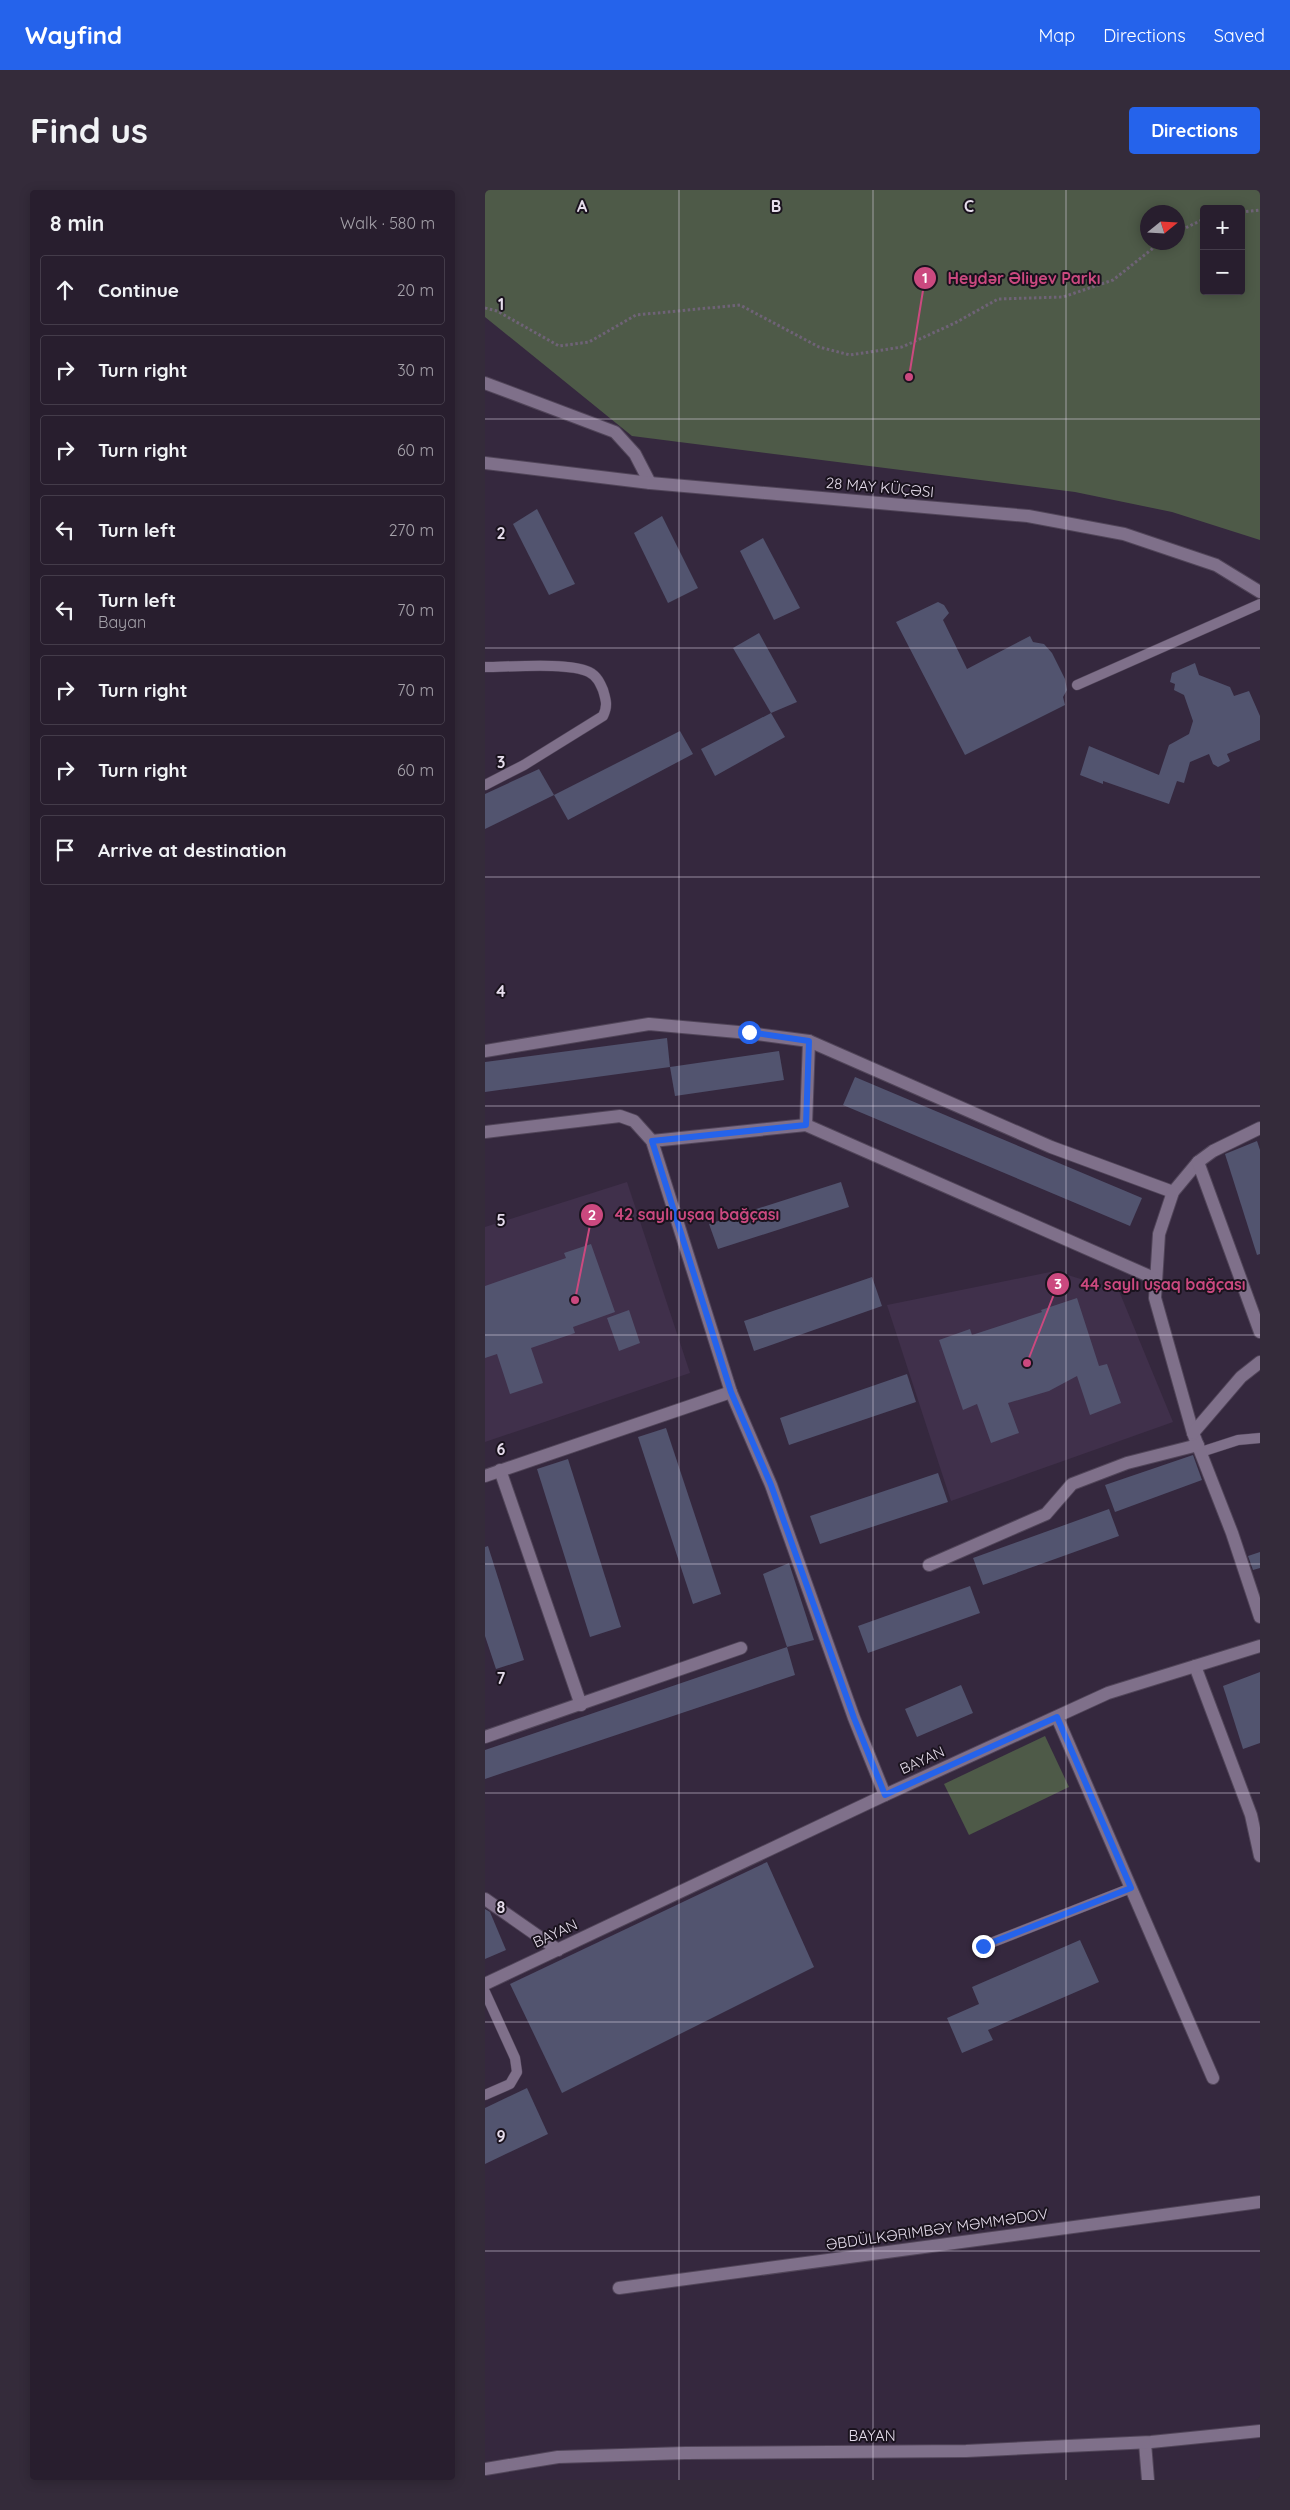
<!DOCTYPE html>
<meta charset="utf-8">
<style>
:root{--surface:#281e2e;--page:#342b3a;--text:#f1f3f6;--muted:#a5a2aa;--line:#443c4a;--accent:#2563eb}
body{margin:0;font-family:Quicksand,sans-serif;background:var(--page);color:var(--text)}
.controls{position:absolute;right:15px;top:15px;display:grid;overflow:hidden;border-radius:5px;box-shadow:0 2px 12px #0003}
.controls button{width:45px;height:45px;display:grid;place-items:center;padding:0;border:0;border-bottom:1px solid var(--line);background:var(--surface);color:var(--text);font:25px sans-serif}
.compass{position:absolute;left:655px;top:15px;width:45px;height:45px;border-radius:50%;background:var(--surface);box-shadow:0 2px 12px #0003;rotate:72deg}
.stop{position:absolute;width:15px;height:15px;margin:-11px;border:4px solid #2563eb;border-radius:50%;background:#fff}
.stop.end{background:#2563eb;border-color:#fff;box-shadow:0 1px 5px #0008}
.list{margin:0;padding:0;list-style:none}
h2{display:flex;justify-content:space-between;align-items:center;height:65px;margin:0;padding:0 20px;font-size:21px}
h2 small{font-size:16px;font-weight:400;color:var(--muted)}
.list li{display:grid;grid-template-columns:32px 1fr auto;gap:15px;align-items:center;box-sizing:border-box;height:70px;margin:0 10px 10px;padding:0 10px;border:1px solid var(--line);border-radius:5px}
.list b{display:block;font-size:19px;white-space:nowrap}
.list p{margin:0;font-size:16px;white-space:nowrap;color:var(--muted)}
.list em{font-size:16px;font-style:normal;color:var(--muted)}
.icon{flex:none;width:28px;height:28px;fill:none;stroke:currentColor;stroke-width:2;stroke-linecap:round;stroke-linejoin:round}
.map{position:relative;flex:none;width:775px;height:2290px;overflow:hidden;border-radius:5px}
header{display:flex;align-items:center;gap:30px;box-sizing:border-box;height:70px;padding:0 25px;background:var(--accent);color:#fff}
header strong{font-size:24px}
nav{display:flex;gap:28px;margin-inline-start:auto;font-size:18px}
.intro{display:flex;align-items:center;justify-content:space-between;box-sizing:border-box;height:120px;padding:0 30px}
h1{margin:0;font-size:35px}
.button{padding:12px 22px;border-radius:5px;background:var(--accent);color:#fff;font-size:18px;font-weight:700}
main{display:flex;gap:30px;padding:0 30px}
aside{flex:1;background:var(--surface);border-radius:5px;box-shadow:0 2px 12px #0003}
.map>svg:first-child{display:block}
</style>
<header>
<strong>Wayfind</strong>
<nav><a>Map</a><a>Directions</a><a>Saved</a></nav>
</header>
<div class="intro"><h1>Find us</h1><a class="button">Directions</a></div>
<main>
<aside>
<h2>8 min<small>Walk · 580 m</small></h2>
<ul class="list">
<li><svg class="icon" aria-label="ahead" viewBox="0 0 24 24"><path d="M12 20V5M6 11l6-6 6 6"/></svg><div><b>Continue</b></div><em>20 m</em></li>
<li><svg class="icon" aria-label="right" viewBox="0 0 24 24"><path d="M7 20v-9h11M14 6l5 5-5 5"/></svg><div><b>Turn right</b></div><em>30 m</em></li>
<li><svg class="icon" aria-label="right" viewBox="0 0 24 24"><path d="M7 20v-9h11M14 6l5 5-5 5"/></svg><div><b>Turn right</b></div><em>60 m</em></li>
<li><svg class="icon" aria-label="left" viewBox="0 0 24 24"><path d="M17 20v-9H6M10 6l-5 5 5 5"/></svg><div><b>Turn left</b></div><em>270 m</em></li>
<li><svg class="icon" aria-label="left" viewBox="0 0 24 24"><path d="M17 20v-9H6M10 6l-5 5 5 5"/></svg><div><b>Turn left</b><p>Bayan</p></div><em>70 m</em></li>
<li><svg class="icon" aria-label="right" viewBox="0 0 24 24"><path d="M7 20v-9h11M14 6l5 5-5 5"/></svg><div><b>Turn right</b></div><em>70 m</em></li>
<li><svg class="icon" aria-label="right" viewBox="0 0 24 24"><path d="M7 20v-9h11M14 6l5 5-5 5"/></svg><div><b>Turn right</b></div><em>60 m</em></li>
<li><svg class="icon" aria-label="arrive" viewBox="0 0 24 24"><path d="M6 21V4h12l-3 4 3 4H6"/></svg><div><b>Arrive at destination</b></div></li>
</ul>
</aside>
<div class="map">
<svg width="775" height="2290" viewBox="0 0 775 2290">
<rect width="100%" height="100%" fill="#35283e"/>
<g fill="#40304b">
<polygon points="142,992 205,1183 0,1252 0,1037"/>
<polygon points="570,1081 634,1101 688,1232 466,1311 402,1115"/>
</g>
<g fill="#4e5a48" fill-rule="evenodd">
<path d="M 0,0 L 775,0 L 775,350 L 687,322 L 590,302 L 147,246 L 0,127 ZM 719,19 L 756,19 L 756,101 L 719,101 ZM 662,22 L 692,22 L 692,52 L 662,52 Z"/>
<polygon points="560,1546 584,1597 484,1645 459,1594"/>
</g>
<g fill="#52546f">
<polygon points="52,319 90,394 64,405 28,334"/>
<polygon points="177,326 213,398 183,413 149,343"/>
<polygon points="278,348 315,418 289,430 255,361"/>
<polygon points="453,412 459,415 464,423 458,430 482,479 545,446 548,452 559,454 567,463 580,489 582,500 578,507 580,515 480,565 411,432"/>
<polygon points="274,443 312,512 286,523 248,458"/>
<polygon points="710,473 714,485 745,497 749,506 764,501 775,526 775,550 742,564 745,571 733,577 728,574 724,564 705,572 699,593 692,591 684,614 618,591 618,594 595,585 604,556 674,585 684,555 704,544 708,531 699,505 689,500 690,494 685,492 687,483"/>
<polygon points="286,523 300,547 230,586 216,559"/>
<polygon points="195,541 208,564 83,630 69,605"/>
<polygon points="54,579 69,605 0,639 0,604"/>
<polygon points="182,848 185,877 0,902 0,872"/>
<polygon points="294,861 299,890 190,906 185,877"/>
<polygon points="370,887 657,1008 645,1036 358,915"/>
<polygon points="772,951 775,960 775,1064 772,1065 740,964"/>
<polygon points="356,992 364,1017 233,1059 224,1034"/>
<polygon points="106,1054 130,1122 88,1137 90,1143 46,1158 58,1193 25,1204 12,1164 0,1168 0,1096 81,1068 79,1063"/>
<polygon points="387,1087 397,1116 269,1161 259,1131"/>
<polygon points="592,1108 614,1176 622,1174 636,1213 605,1225 592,1186 564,1201 523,1213 534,1243 506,1253 492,1214 478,1220 454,1150 485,1139 487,1145 557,1122 556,1120"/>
<polygon points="144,1120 155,1153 134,1161 122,1128"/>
<polygon points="422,1184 431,1212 304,1255 295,1228"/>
<polygon points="181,1238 236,1404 208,1414 153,1247"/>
<polygon points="708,1265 717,1290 630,1322 620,1295"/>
<polygon points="83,1269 136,1437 105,1447 52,1279"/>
<polygon points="453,1283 463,1312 335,1354 325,1326"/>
<polygon points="624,1319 634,1346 498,1395 488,1368"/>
<polygon points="3,1356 39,1470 11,1479 0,1446 0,1357"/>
<polygon points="775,1362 775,1378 768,1380 763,1366"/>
<polygon points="304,1373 329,1450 302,1457 278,1384"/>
<polygon points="485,1396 495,1423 383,1463 373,1436"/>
<polygon points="302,1457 310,1485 0,1589 0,1560"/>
<polygon points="775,1482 775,1553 758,1559 738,1496"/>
<polygon points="476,1495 488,1523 432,1547 420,1519"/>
<polygon points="282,1672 329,1777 77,1903 25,1794"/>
<polygon points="0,1719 5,1722 21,1760 0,1769"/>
<polygon points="595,1750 614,1792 503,1840 508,1850 477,1863 462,1828 494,1814 487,1797"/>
<polygon points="42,1898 63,1944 0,1974 0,1918"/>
</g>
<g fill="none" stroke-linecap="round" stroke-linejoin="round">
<g stroke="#514559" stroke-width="11">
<g id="lane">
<path d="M 0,477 C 25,477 84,472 104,482 C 112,486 115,493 118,500 C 121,510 123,516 118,526 L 39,575 L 0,595"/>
<polyline points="592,495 775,414"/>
<polyline points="716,1262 753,1250 775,1248"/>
<polyline points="498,1756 646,1698"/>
<polyline points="0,1802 30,1868 32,1882 25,1894 0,1905"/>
</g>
</g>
<g stroke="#514559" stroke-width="14">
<g id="street">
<polyline points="0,193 130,242 150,264 165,293"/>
<polyline points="0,861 164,834 264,843 324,851 566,957 688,1002"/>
<polyline points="321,935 324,851"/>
<polyline points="775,938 728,961 713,972 688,1002 674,1044 670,1108 708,1243 747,1343 775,1427"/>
<polyline points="0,942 135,926 149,931 167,951 246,1202 286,1295 369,1528 400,1605"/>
<polyline points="167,951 321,935 671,1089"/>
<polyline points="713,972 775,1142"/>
<polyline points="708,1243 756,1187 775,1172"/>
<polyline points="15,1280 96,1515"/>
<polyline points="0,1286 246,1202"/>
<polyline points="444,1375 561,1324 587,1294 642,1273 713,1255"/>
<polyline points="710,1476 766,1625 775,1666"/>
<polyline points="572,1527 728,1888"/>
<polyline points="0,1547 256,1458"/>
<polyline points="0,1709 73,1760"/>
<polyline points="134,2098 775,2012"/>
<polyline points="660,2253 663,2290"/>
<polyline points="0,2279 73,2267 200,2263 481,2261 666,2252 775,2241"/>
</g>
</g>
<g stroke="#514559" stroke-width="14">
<g id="secondary">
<polyline points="0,273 165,293 543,326 639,344 731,375 775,402"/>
<polyline points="0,1794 400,1605 623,1503 775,1456"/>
</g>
</g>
<g stroke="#6f6377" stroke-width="3" stroke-dasharray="2.5 2.5" stroke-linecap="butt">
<polyline points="756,22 775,20"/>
<polyline points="692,42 719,29"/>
<polyline points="0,118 12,121 74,156 104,152 151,125 255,115 334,157 365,165 417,157 470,133 513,109 578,107 628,90 676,52"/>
</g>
<use href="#lane" stroke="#7f708a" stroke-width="10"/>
<use href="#street" stroke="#7f708a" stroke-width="12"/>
<use href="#secondary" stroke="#7f708a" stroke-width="12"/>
</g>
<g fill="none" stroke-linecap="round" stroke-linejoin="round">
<polyline stroke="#2563eb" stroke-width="6" points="264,842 324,851 321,935 167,951 246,1202 286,1295 369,1528 400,1605 572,1527 646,1698 498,1756"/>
</g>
<path fill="none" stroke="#e6ddec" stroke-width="1" stroke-opacity="0.55" d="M 194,0 L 194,2290M 388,0 L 388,2290M 581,0 L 581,2290M 0,229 L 775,229M 0,458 L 775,458M 0,687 L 775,687M 0,916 L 775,916M 0,1145 L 775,1145M 0,1374 L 775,1374M 0,1603 L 775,1603M 0,1832 L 775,1832M 0,2061 L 775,2061"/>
<g text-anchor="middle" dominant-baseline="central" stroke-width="4" stroke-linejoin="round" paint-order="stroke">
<g font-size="15" fill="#e6ddec" stroke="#1a131e">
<text transform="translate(395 297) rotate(5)">28 MAY KÜÇƏSI</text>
<text transform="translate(437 1570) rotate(-24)">BAYAN</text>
<text transform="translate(70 1743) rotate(-25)">BAYAN</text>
<text transform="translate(452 2039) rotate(-8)">ƏBDÜLKƏRIMBƏY MƏMMƏDOV</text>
<text x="387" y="2245">BAYAN</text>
</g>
</g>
<g font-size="16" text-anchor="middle" font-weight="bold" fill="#e6ddec" stroke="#1a131e" stroke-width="4" stroke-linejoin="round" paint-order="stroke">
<text x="97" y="22">A</text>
<text x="291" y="22">B</text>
<text x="484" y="22">C</text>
<text x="16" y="120">1</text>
<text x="16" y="349">2</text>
<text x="16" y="578">3</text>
<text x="16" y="807">4</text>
<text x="16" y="1036">5</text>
<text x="16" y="1265">6</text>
<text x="16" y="1494">7</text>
<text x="16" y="1723">8</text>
<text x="16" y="1952">9</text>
</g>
<path fill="none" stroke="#cb497f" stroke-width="2" d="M424 187L440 88M90 1110L107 1025M542 1173L573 1094"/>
<g fill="#cb497f" stroke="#1a131e" stroke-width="2">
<circle cx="424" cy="187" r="5"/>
<circle cx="90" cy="1110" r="5"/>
<circle cx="542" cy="1173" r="5"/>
<circle cx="440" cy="88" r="12"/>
<circle cx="107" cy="1025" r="12"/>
<circle cx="573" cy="1094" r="12"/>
</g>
<g font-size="15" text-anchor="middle" font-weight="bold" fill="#fff">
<text x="440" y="93">1</text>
<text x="107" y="1030">2</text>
<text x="573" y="1099">3</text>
</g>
<g font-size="16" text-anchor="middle" font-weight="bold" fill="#cb497f" stroke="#1a131e" stroke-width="4" stroke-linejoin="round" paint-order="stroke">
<text x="539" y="94">Heydər Əliyev Parkı</text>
<text x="212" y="1030">42 saylı uşaq bağçası</text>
<text x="678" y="1100">44 saylı uşaq bağçası</text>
</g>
</svg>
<div class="controls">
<button>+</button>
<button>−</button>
</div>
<svg class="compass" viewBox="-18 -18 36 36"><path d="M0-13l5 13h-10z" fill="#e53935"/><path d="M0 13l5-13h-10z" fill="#a5a2aa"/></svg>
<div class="stop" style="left:264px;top:842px"></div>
<div class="stop end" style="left:498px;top:1756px"></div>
</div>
</main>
